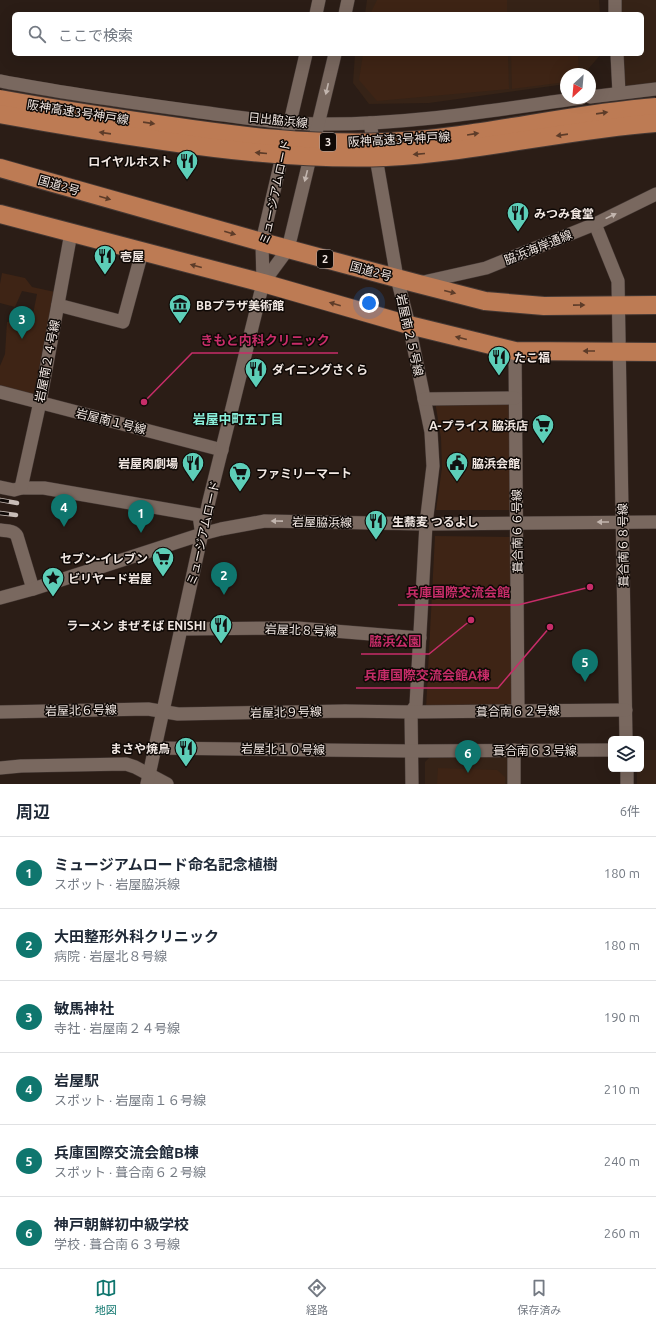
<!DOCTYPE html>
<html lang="ja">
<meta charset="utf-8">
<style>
:root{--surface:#fff;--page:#f6f6f7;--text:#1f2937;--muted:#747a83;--line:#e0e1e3;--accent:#0f766e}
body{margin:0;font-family:Ubuntu,"Noto Sans JP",sans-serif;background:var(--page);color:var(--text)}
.controls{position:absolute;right:12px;bottom:12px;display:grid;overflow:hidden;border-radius:6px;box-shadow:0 4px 16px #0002}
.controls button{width:36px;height:36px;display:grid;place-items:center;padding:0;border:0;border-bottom:1px solid var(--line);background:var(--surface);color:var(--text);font:20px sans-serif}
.compass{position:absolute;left:560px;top:68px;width:36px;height:36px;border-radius:50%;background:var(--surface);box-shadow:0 4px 16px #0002;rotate:206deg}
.you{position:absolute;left:369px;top:303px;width:14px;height:14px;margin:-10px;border:3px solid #fff;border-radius:50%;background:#1a73e8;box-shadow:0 0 0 6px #1a73e833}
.badge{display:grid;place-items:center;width:26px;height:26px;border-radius:50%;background:var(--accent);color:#fff;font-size:13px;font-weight:700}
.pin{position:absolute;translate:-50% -33px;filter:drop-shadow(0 1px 2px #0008)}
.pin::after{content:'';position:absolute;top:21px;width:14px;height:12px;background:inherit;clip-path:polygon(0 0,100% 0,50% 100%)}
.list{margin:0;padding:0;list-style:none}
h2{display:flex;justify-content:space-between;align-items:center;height:52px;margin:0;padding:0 16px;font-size:17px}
h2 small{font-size:13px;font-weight:400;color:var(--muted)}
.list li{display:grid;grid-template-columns:26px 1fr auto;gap:12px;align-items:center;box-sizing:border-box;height:72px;padding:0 16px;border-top:1px solid var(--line)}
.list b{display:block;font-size:15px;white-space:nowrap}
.list p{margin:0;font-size:13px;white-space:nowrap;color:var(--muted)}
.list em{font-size:13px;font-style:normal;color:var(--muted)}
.icon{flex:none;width:22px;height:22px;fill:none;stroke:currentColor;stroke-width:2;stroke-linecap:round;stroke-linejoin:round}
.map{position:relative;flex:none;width:656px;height:784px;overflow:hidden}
.search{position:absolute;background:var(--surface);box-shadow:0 4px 16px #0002;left:12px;right:12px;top:12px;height:44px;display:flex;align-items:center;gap:10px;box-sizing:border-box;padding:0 14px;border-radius:6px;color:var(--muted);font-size:15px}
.sheet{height:484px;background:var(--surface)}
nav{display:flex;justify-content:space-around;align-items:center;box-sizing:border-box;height:56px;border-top:1px solid var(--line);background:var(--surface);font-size:11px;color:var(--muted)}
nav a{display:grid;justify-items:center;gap:2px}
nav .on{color:var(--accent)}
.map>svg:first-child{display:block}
</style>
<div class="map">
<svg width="656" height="784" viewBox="0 0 656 784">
<rect width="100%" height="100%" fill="#2b1d16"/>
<g fill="#362317">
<polygon points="367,0 599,0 600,14 365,14"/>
<polygon points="615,0 656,0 656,89 619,93 617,54 642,54 642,14 615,14"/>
<polygon points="355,54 601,54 584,74 566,74 566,84 429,103 369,104 353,83"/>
<polygon points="641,750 656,750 656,784 637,784 637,769 641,769"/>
<polygon points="505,754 510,760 510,784 425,784 425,762 432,755"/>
</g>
<g fill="#3e2415">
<polygon points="377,0 507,0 507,14 370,14"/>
<polygon points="363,54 508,54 509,89 377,101 359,80"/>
<polygon points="511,54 578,54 579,74 566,74 566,82 512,89"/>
<polygon points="2,273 25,278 32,287 55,292 33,396 0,386 0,366 5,354 7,322 32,319 37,294 22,291 15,307 0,303 0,284"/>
<polygon points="435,401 510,403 510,510 436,510 442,468 441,438"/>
<polygon points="435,536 512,537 512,703 509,708 426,709"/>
<polygon points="438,768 497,770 505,777 505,784 437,784"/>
</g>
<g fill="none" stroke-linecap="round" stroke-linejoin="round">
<g stroke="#443834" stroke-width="14">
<g id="minor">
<polyline points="615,0 615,14"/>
<polyline points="316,14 319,0"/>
<polyline points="345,14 348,0"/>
<polyline points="617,54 619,93"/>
<path d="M 0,81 C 66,94 133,103 200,112 C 239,117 280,124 320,124 C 408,125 494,110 581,98"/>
<polyline points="590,97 656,89"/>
<polyline points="370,123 397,278 409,325 431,432 433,466 426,524 416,705 411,712 412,784"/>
<polyline points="595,224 618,281 626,739"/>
<polyline points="263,283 288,249 335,54"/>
<polyline points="419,283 486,268 595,224 656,194"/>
<polyline points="58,305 123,322 142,252"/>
<polyline points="515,351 518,711"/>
<polyline points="0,392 222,450"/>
<polyline points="424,399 515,398"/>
<polyline points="0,487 14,490 21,488 44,488 199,515 201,529"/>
<polyline points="21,488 40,402 71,233"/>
<path d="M 0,530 C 6,531 14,530 17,536 L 33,589"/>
<polyline points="0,598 33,589 202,534 221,529 265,521 426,524 656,522"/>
<polyline points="181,629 297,628 420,638"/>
<polyline points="0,712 148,709 178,714 345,711 411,712 626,710"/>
<polyline points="155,748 411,751 611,750"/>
<polyline points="514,750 514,784"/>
<polyline points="0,768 21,766 126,764 135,767 167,784"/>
<polyline points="627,769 627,784"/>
<polyline points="147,784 209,501 263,283 262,242 306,54"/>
</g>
</g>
<g stroke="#443834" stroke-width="20">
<g id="highway">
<polyline points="0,168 262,242 415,283 485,301 544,306 656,305"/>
<polyline points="0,214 263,283 409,325 515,351 656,352"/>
</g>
</g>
<use href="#minor" stroke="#79685f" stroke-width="13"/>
<use href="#highway" stroke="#bd7b54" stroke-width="18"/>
<g stroke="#c9beb8" stroke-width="4.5">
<g id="rail">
<polyline points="0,500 17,503"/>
<polyline points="0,513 16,515"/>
</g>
</g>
<use href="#rail" stroke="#0f0906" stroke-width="3" stroke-dasharray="9" stroke-linecap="butt"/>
<g stroke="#443834" stroke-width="20" stroke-linecap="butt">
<g id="highway-bridge">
<path d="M 0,99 C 55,109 109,117 164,125 C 238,136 311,145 386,142 C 477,138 565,114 656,107"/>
<path d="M 0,114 C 55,124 109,133 164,141 C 237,152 311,160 386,157 C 477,152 565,130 656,123"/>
</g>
</g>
<use href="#highway-bridge" stroke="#bd7b54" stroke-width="18"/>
</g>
<defs><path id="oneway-solid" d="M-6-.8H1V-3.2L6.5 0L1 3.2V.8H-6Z"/></defs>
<g fill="#c2b5ae">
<use href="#oneway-solid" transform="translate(327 89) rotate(103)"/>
<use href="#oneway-solid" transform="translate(306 176) rotate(104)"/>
<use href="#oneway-solid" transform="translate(611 216) rotate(-26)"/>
<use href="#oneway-solid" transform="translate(277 521) rotate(-179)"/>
<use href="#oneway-solid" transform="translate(603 522) rotate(180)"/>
</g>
<g fill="#5d3c29">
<use href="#oneway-solid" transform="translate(602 113) rotate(-8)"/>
<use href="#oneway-solid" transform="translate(149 123) rotate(8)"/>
<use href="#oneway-solid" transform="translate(105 133) rotate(-172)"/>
<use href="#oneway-solid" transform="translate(473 134) rotate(-9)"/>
<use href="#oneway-solid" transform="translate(562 135) rotate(172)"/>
<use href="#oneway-solid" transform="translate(261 153) rotate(-175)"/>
<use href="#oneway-solid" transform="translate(419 154) rotate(175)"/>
<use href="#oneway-solid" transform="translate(105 198) rotate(16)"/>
<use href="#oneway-solid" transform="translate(230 233) rotate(16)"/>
<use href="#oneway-solid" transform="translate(196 266) rotate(-165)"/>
<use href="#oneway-solid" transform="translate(450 292) rotate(14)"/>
<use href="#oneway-solid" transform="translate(335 304) rotate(-164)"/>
<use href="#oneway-solid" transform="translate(579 305) rotate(-1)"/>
<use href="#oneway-solid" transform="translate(461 338) rotate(-166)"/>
<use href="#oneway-solid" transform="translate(589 351) rotate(-180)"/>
</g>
<defs>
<g id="restaurant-pin" transform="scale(1.15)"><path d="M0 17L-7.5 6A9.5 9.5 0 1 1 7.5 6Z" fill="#5dceb8" stroke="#0f0906"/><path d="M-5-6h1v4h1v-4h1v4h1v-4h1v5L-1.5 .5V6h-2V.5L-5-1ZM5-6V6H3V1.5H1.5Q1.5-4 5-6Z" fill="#111"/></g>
<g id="museum-pin" transform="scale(1.15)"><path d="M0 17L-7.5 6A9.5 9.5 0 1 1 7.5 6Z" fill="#5dceb8" stroke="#0f0906"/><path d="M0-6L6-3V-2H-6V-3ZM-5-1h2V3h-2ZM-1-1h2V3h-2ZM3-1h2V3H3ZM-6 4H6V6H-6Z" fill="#111"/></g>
<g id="supermarket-pin" transform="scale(1.15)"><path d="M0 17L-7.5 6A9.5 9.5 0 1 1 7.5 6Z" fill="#5dceb8" stroke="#0f0906"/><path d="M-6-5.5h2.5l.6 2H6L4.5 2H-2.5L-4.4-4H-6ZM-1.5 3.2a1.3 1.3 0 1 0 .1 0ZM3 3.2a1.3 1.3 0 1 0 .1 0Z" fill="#111"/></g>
<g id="civic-pin" transform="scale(1.15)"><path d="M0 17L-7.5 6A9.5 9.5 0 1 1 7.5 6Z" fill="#5dceb8" stroke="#0f0906"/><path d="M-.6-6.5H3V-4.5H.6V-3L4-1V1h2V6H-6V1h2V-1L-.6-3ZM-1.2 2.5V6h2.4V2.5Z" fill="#111"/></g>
<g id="sight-pin" transform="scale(1.15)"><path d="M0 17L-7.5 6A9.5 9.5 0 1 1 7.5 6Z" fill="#5dceb8" stroke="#0f0906"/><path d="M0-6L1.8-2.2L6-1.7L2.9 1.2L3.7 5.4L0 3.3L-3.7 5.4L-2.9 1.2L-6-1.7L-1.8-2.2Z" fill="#111"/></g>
</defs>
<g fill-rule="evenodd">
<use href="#restaurant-pin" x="187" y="161"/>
<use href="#restaurant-pin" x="518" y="213"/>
<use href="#restaurant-pin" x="105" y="256"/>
<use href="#museum-pin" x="180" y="305"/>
<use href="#restaurant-pin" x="499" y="357"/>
<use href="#restaurant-pin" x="256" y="369"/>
<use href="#supermarket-pin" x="543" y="425"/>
<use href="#restaurant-pin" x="193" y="463"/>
<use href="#civic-pin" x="457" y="463"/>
<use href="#supermarket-pin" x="240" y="473"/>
<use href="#restaurant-pin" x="376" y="521"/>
<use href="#supermarket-pin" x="163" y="558"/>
<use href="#sight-pin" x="53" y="578"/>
<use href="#restaurant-pin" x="221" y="625"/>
<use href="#restaurant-pin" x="186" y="748"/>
</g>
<g text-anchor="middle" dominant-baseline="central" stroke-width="3" stroke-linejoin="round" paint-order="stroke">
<g fill="#0f0906" stroke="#aea5a1" stroke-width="1">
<rect x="320" y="133" width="16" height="18" rx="3"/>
<rect x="317" y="250" width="16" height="18" rx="3"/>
</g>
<g font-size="11" font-weight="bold" fill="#f2e8e3">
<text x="328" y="142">3</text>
<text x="325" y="259">2</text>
</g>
<g font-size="12" fill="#f2e8e3" stroke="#0f0906">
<text transform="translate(78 112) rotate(9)">阪神高速3号神戸線</text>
<text transform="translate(278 120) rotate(6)">日出脇浜線</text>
<text transform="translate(399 139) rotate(-3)">阪神高速3号神戸線</text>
<text transform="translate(59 185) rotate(16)">国道2号</text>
<text transform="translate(275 192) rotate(-78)">ミュージアムロード</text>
<text transform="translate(538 247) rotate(-22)">脇浜海岸通線</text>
<text transform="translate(371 271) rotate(15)">国道2号</text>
<text transform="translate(410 335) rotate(77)">岩屋南２５号線</text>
<text transform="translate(47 361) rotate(-79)">岩屋南２４号線</text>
<text transform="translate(111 421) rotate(14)">岩屋南１号線</text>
<text transform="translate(322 522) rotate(1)">岩屋脇浜線</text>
<text transform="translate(517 531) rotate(-91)">葺合南６６号線</text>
<text transform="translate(203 533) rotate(-77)">ミュージアムロード</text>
<text transform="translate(623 545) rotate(-91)">葺合南６８号線</text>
<text transform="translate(301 630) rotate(2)">岩屋北８号線</text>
<text transform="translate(81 710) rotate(-1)">岩屋北６号線</text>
<text transform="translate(518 711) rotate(-1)">葺合南６２号線</text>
<text transform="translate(286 712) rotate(-1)">岩屋北９号線</text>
<text transform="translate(283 749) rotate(1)">岩屋北１０号線</text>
<text x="535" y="750">葺合南６３号線</text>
</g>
<g font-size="12" font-weight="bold" fill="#f2e8e3" stroke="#0f0906" text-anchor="start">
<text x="172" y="161" text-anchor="end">ロイヤルホスト</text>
<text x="534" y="213">みつみ食堂</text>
<text x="120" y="256">壱屋</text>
<text x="196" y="305">BBプラザ美術館</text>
<text x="514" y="357">たこ福</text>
<text x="272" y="369">ダイニングさくら</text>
<text x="528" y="425" text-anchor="end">A-プライス 脇浜店</text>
<text x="178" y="463" text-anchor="end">岩屋肉劇場</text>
<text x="472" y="463">脇浜会館</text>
<text x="256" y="473">ファミリーマート</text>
<text x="392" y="521">生蕎麦 つるよし</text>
<text x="148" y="558" text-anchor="end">セブン-イレブン</text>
<text x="68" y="578">ビリヤード岩屋</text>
<text x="206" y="625" text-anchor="end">ラーメン まぜそば ENISHI</text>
<text x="170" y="748" text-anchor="end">まさや焼鳥</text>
</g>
<g font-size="13" font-weight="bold" fill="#8aefda" stroke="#0f0906">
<text x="238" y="419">岩屋中町五丁目</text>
</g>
</g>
<path fill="none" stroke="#c72d69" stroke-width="1.5" d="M144 402L192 353H338M590 587L518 605H398M471 620L429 654H361M550 627L498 688H356"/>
<g fill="#c72d69" stroke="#0f0906" stroke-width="1.5">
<circle cx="144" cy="402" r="4"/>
<circle cx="590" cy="587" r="4"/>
<circle cx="471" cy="620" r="4"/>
<circle cx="550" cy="627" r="4"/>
</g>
<g font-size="13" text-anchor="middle" font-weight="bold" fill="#c72d69" stroke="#0f0906" stroke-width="3" stroke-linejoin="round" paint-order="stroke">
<text x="265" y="345">きもと内科クリニック</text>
<text x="458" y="597">兵庫国際交流会館</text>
<text x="395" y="646">脇浜公園</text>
<text x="427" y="680">兵庫国際交流会館A棟</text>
</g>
</svg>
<div class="controls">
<button><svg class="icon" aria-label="layers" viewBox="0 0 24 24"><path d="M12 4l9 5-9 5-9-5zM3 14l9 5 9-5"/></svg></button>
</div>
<svg class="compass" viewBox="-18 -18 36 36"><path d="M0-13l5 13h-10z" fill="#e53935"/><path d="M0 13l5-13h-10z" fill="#747a83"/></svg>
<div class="you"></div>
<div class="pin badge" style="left:141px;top:533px">1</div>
<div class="pin badge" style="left:224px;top:595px">2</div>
<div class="pin badge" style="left:22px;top:339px">3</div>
<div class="pin badge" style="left:64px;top:527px">4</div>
<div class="pin badge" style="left:585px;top:682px">5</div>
<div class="pin badge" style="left:468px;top:773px">6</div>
<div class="search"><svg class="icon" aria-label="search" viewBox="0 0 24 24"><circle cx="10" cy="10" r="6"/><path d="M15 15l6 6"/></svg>ここで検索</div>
</div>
<section class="sheet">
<h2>周辺<small>6件</small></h2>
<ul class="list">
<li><span class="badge">1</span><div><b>ミュージアムロード命名記念植樹</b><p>スポット · 岩屋脇浜線</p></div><em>180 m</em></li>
<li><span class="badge">2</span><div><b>大田整形外科クリニック</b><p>病院 · 岩屋北８号線</p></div><em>180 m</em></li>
<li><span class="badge">3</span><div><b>敏馬神社</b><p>寺社 · 岩屋南２４号線</p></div><em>190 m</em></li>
<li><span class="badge">4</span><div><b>岩屋駅</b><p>スポット · 岩屋南１６号線</p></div><em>210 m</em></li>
<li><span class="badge">5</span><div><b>兵庫国際交流会館B棟</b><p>スポット · 葺合南６２号線</p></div><em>240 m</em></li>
<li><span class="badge">6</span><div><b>神戸朝鮮初中級学校</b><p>学校 · 葺合南６３号線</p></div><em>260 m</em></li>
</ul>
</section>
<nav>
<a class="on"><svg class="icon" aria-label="map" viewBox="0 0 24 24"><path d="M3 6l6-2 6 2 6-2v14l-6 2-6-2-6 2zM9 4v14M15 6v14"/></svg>地図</a>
<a><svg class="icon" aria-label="directions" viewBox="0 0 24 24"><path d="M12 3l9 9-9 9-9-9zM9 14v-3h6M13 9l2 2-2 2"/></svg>経路</a>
<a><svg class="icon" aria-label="saved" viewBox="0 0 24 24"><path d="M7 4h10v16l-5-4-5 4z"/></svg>保存済み</a>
</nav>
